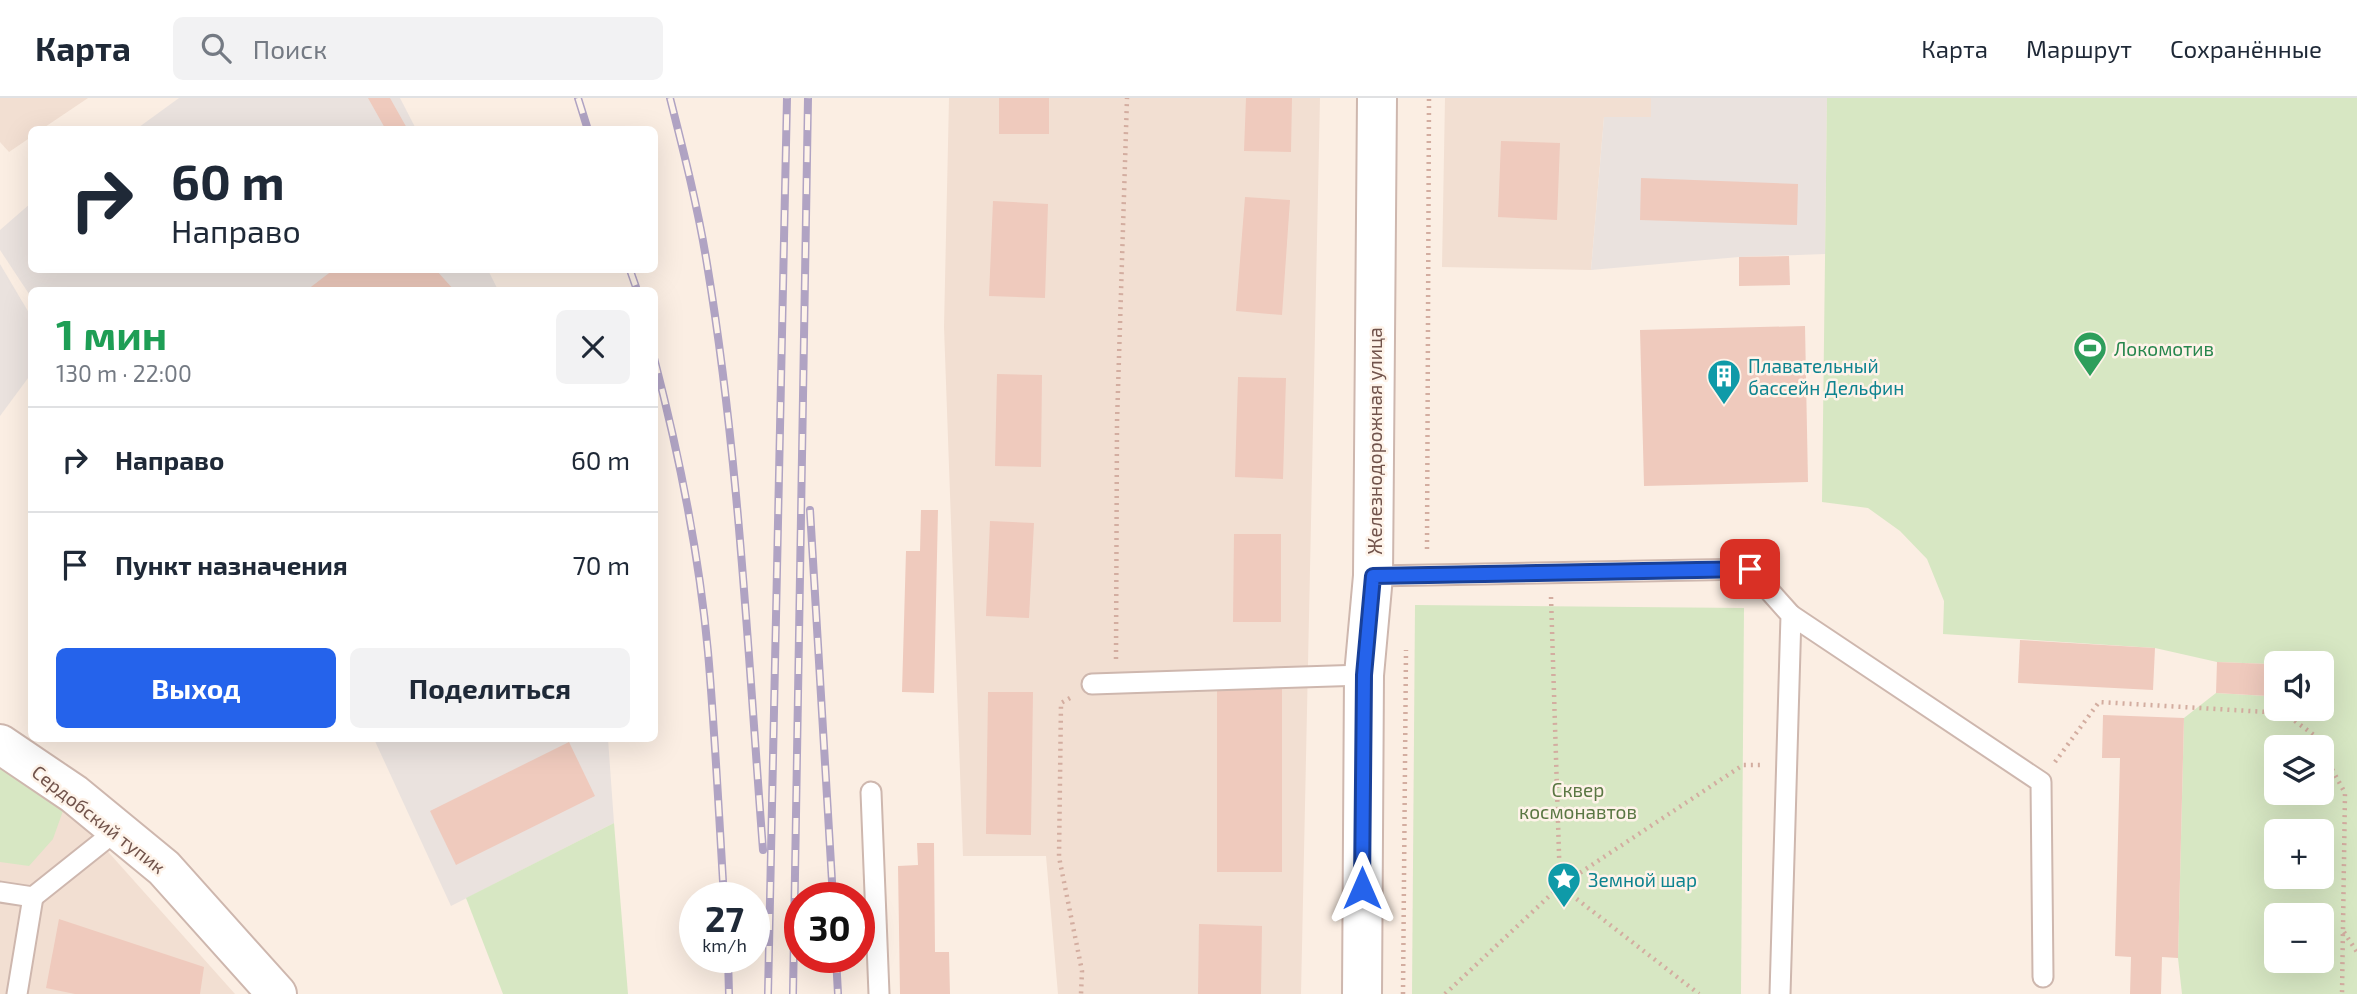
<!DOCTYPE html>
<html lang="ru">
<meta charset="utf-8">
<style>
body{margin:0;font-family:"Exo 2",sans-serif;background:#f2f2f3;color:#1f2937;height:100vh;display:flex;flex-direction:column;font-size:26px;white-space:nowrap}
*{box-sizing:border-box;margin:0}
p{font-size:23px;color:#747a83}
.icon{flex:none;width:38px;height:38px;fill:none;stroke:currentColor;stroke-width:2;stroke-linecap:round;stroke-linejoin:round}
.map{position:relative;flex:1;overflow:hidden}
.drawer{position:absolute;left:28px;top:189px;width:630px;height:455px;display:flex;flex-direction:column;background:#fff;border-radius:10px;box-shadow:0 7px 28px #0002}
.drawer>*{flex:none}
.hud{position:absolute;left:28px;top:28px;width:630px;height:147px;border-radius:10px;box-shadow:0 7px 28px #0002;background:#fff;color:#1f2937;overflow:hidden}
.controls{position:absolute;left:2264px;top:553px;display:grid;gap:14px}
.controls a{display:grid;place-items:center;width:70px;height:70px;border-radius:10px;background:#fff;box-shadow:0 7px 28px #0002;font-size:35px}
.speed{position:absolute;left:679px;top:784px;display:flex;gap:14px;font-size:35px;font-weight:700;text-align:center}
.speed>*{display:grid;place-content:center;width:91px;height:91px;border-radius:50%;background:#fff;box-shadow:0 7px 28px #0002;line-height:1}
.speed small{font-size:18px;font-weight:400}
.speed .limit{border:10px solid #d22;background:#fff;color:#111}
.pin{position:absolute;display:grid;place-items:center;width:60px;height:60px;color:#fff;margin:-30px;border-radius:14px;box-shadow:0 4px 10px #0006}
.me{position:absolute;width:77px;margin:-38px;rotate:0deg;stroke-linejoin:round;filter:drop-shadow(0 0 5px #0008)}
.turn{display:flex;align-items:center;gap:24px;height:147px;padding:0 28px;font-size:32px}
.turn .icon{width:91px;height:91px;stroke-width:2.5}
.turn b{display:block;font-size:49px;line-height:60px}
.round{display:grid;place-items:center;flex:none;width:74px;height:74px;border-radius:10px;background:#f2f2f3}
.overview{display:flex;align-items:center;justify-content:space-between;height:119px;padding:0 28px}
h1{font-size:42px;font-weight:700;line-height:52px;color:#1e9e55}
.primary-button{display:flex;gap:14px;margin-top:auto;padding:14px 28px}
.primary-button a{flex:1;height:80px;border-radius:10px;background:#2563eb;color:#fff;font-size:28px;font-weight:700;line-height:80px;text-align:center}
.primary-button a+a{background:#f2f2f3;color:#1f2937}
ul{padding:0;list-style:none}
li{display:flex;align-items:center;gap:21px;height:105px;padding:0 28px;border-top:2px solid #e0e1e3}
li div{flex:1}
li b{display:block;font-size:26px}
li em{font-style:normal}
header{display:flex;align-items:center;gap:42px;box-sizing:border-box;height:98px;padding:0 35px;background:#fff;border-bottom:2px solid #e0e1e3}
header strong{font-size:33px}
nav{display:flex;gap:38px;margin-inline-start:auto;font-size:24px}
.search{width:490px;height:63px;background:#f2f2f3;display:flex;align-items:center;gap:18px;box-sizing:border-box;padding:0 24px;border-radius:10px;color:#747a83;font-size:26px}
.map>svg:first-child{display:block}
</style>
<header>
<strong>Карта</strong>
<div class="search"><svg class="icon" aria-label="search" viewBox="0 0 24 24"><circle cx="10" cy="10" r="6"/><path d="M15 15l6 6"/></svg>Поиск</div>
<nav><a>Карта</a><a>Маршрут</a><a>Сохранённые</a></nav>
</header>
<div class="map">
<svg width="2357" height="896" viewBox="0 0 2357 896">
<rect width="100%" height="100%" fill="#fbeee3"/>
<!-- residential -->
<g fill="#f2dfd2">
<polygon points="0,0 88,0 42,31 32,32 31,39 9,54 0,44"/>
<polygon points="949,0 1320,0 1301,896 1058,896 1046,758 963,758 944,229"/>
<polygon points="1445,0 1651,0 1652,20 1604,19 1591,172 1442,169"/>
<polygon points="0,665 77,719 235,896 0,896"/>
</g>
<!-- industrial -->
<g fill="#eae2de">
<polygon points="179,0 400,0 416,31 135,32"/>
<polygon points="1651,0 1827,0 1825,156 1739,159 1591,172 1604,19 1651,19"/>
<polygon points="31,105 32,172 488,172 498,192 32,192 31,199 0,152 0,132"/>
<polygon points="0,166 32,220 31,276 0,318"/>
<polygon points="374,641 608,641 614,725 451,808"/>
</g>
<!-- green -->
<g fill="#d7e7c3" fill-rule="evenodd">
<path d="M1827,0H2357V896H2182L2178,860L2184,620L2216,595L2267,598L2269,566L2217,564L2155,550L1943,536L1944,503L1927,461L1900,433L1868,410L1822,404ZM2277,565H2322V611H2277ZM2277,649H2322V695H2277ZM2277,733H2322V779H2277ZM2277,817H2322V863H2277Z"/>
<polygon points="1415,507 1744,510 1741,896 1412,896"/>
<polygon points="0,665 64,710 53,741 29,768 0,764"/>
<polygon points="614,725 628,896 503,896 466,800"/>
</g>
<!-- building -->
<g fill="#efcabd">
<polygon points="368,0 390,0 408,32 386,32"/>
<rect x="999" y="0" width="50" height="36"/>
<polygon points="1246,0 1292,0 1291,54 1244,53"/>
<polygon points="1501,43 1560,45 1557,122 1498,119"/>
<polygon points="1641,80 1798,86 1797,127 1640,122"/>
<polygon points="1245,99 1290,102 1282,217 1236,213"/>
<polygon points="993,103 1048,106 1045,200 989,198"/>
<polygon points="1789,158 1790,187 1739,188 1739,159"/>
<polygon points="333,172 436,172 454,192 307,192"/>
<polygon points="1805,228 1808,384 1644,388 1640,232"/>
<polygon points="997,276 1042,277 1041,369 995,368"/>
<polygon points="1238,279 1286,280 1283,381 1235,379"/>
<polygon points="921,412 938,412 934,595 902,594 906,453 920,453"/>
<polygon points="990,423 1034,425 1029,520 986,518"/>
<polygon points="1234,436 1281,436 1281,524 1233,524"/>
<polygon points="2020,542 2155,550 2153,592 2018,585"/>
<polygon points="2217,564 2269,566 2268,598 2216,595"/>
<rect x="1217" y="591" width="65" height="183"/>
<polygon points="988,594 1033,594 1031,737 986,736"/>
<polygon points="2103,617 2184,620 2178,860 2162,859 2161,896 2130,896 2131,859 2115,858 2120,660 2102,660"/>
<polygon points="569,644 595,698 456,767 430,713"/>
<polygon points="917,745 934,745 935,854 949,854 950,896 900,896 898,768 918,767"/>
<polygon points="59,821 204,869 200,896 75,896 46,890"/>
<polygon points="1199,826 1262,828 1261,896 1198,896"/>
</g>
<g fill="none" stroke-linecap="round" stroke-linejoin="round">
<!-- service casing -->
<g stroke="#ceb7ae" stroke-width="23">
<g id="service">
<polyline points="1373,478 1750,471 1791,517 1780,896"/>
<polyline points="1791,517 2041,684 2043,879"/>
<polyline points="1092,586 1364,577"/>
<polyline points="871,694 879,896"/>
<polyline points="0,794 33,799 117,732"/>
<polyline points="17,896 33,799"/>
</g>
</g>
<!-- minor casing -->
<g stroke="#ceb7ae" stroke-width="42">
<polyline id="minor" points="1362,896 1364,577 1373,478 1377,0"/>
</g>
<!-- tertiary casing -->
<g stroke="#ceb7ae" stroke-width="42">
<polyline id="tertiary" points="0,646 74,696 164,770 277,896"/>
</g>
<!-- path -->
<g stroke="#d3ada0" stroke-width="4.5" stroke-dasharray="2 5" stroke-linecap="butt">
<polyline points="1427,451 1429,0"/>
<polyline points="1551,499 1560,788"/>
<polyline points="1116,561 1117,324 1127,0"/>
<polyline points="1070,600 1061,605 1059,759 1082,873 1081,896"/>
<polyline points="2322,653 2345,695 2342,896"/>
<polyline points="2055,664 2099,604 2284,615 2314,637 2320,649"/>
<polyline points="1560,788 1699,896"/>
<polyline points="2344,834 2357,854"/>
<polyline points="1403,896 1406,552"/>
<polyline points="1445,896 1560,788 1743,667 1760,667"/>
</g>
<!-- service -->
<use href="#service" stroke="#fff" stroke-width="19"/>
<!-- minor -->
<use href="#minor" stroke="#fff" stroke-width="38"/>
<!-- tertiary -->
<use href="#tertiary" stroke="#fff" stroke-width="38"/>
<!-- rail casing -->
<g stroke="#b0a3c3" stroke-width="8">
<g id="rail">
<polyline points="578,0 588,32"/>
<path d="M670,0C684,55 698,110 707,166C739,359 748,557 763,752"/>
<polyline points="630,172 637,192"/>
<path d="M654,260C679,356 699,455 708,554C715,636 719,718 724,800"/>
<polyline points="810,412 833,800"/>
<polyline points="728,859 729,896"/>
<polyline points="836,859 838,896"/>
<polyline points="768,896 787,0"/>
<polyline points="793,896 808,0"/>
</g>
</g>
<!-- rail -->
<use href="#rail" stroke="#fef3e9" stroke-width="5" stroke-dasharray="16" stroke-linecap="butt"/>
</g>
<g fill="none" stroke-linecap="round" stroke-linejoin="round">
<!-- route casing -->
<g stroke="#184099" stroke-width="18">
<polyline id="route" points="1362,790 1364,577 1373,478 1750,471"/>
</g>
<!-- route -->
<use href="#route" stroke="#2563eb" stroke-width="12"/>
</g>
<!-- icons -->
<defs>
<g id="stadium-pin" transform="scale(1.75)"><path d="M0 17L-7.5 6A9.5 9.5 0 1 1 7.5 6Z" fill="#2e9e5b" stroke="#fef3e9"/><path d="M0-5a6.5 5 0 1 0 0 10a6.5 5 0 1 0 0-10ZM-3.5-1.8h7v3.6h-7Z" fill="#fff"/></g>
<g id="building-pin" transform="scale(1.75)"><path d="M0 17L-7.5 6A9.5 9.5 0 1 1 7.5 6Z" fill="#0f9aa8" stroke="#fef3e9"/><path d="M-4-6H4V6H1V3H-1V6H-4ZM-2.5-4.3h1.7v1.8h-1.7ZM.8-4.3h1.7v1.8H.8ZM-2.5-1h1.7V.8h-1.7ZM.8-1h1.7V.8H.8Z" fill="#fff"/></g>
<g id="sight-pin" transform="scale(1.75)"><path d="M0 17L-7.5 6A9.5 9.5 0 1 1 7.5 6Z" fill="#0f9aa8" stroke="#fef3e9"/><path d="M0-6L1.8-2.2L6-1.7L2.9 1.2L3.7 5.4L0 3.3L-3.7 5.4L-2.9 1.2L-6-1.7L-1.8-2.2Z" fill="#fff"/></g>
</defs>
<g fill-rule="evenodd">
<use href="#stadium-pin" x="2090" y="250"/>
<use href="#building-pin" x="1724" y="278"/>
<use href="#sight-pin" x="1564" y="781"/>
</g>
<g text-anchor="middle" dominant-baseline="central" stroke-width="5" stroke-linejoin="round" paint-order="stroke">
<!-- leisure labels -->
<g font-size="19" fill="#27864d" stroke="#fef3e9" text-anchor="start">
<text x="2114" y="250">Локомотив</text>
</g>
<!-- culture labels -->
<g font-size="19" fill="#0d838f" stroke="#fef3e9" text-anchor="start">
<text x="1748" y="267">Плавательный<tspan x="1748" dy="22">бассейн Дельфин</tspan></text>
<text x="1588" y="781">Земной шар</text>
</g>
<!-- street labels -->
<g font-size="19" fill="#71534b" stroke="#fef3e9">
<text transform="translate(1374 343) rotate(-90)">Железнодорожная улица</text>
<text transform="translate(99 721) rotate(38)">Сердобский тупик</text>
</g>
<!-- park labels -->
<g font-size="19" fill="#5a7743" stroke="#fef3e9">
<text x="1578" y="691">Сквер<tspan x="1578" dy="22">космонавтов</tspan></text>
</g>
</g>
</svg>
<div class="controls">
<a><svg class="icon" aria-label="sound" viewBox="0 0 24 24"><path d="M4 9h4l5-4v14l-5-4H4zM17 9q2 3 0 6"/></svg></a>
<a><svg class="icon" aria-label="layers" viewBox="0 0 24 24"><path d="M12 4l9 5-9 5-9-5zM3 14l9 5 9-5"/></svg></a>
<a>+</a>
<a>−</a>
</div>
<div class="speed"><div>27<small>km/h</small></div><div class="limit">30</div></div>
<div class="pin" style="left:1750px;top:471px;background:#d93025"><svg class="icon" aria-label="arrive" viewBox="0 0 24 24"><path d="M6 21V4h12l-3 4 3 4H6"/></svg></div>
<svg class="me" style="left:1362px;top:790px" viewBox="-20 -20 40 40"><path d="M0-17L14 15 0 8-14 15z" fill="#2563eb" stroke="#fff" stroke-width="4"/></svg>
<div class="hud">
<div class="turn"><svg class="icon" aria-label="right" viewBox="0 0 24 24"><path d="M7 20v-9h11M14 6l5 5-5 5"/></svg><div><b>60 m</b>Направо</div></div>
</div>
<section class="drawer">
<div class="overview"><div><h1>1 мин</h1><p>130 m · 22:00</p></div><a class="round"><svg class="icon" aria-label="close" viewBox="0 0 24 24"><path d="M6 6l12 12M18 6L6 18"/></svg></a></div>
<ul>
<li><svg class="icon" aria-label="right" viewBox="0 0 24 24"><path d="M7 20v-9h11M14 6l5 5-5 5"/></svg><div><b>Направо</b></div><em>60 m</em></li>
<li><svg class="icon" aria-label="arrive" viewBox="0 0 24 24"><path d="M6 21V4h12l-3 4 3 4H6"/></svg><div><b>Пункт назначения</b></div><em>70 m</em></li>
</ul>
<div class="primary-button"><a>Выход</a><a>Поделиться</a></div>
</section>
</div>
